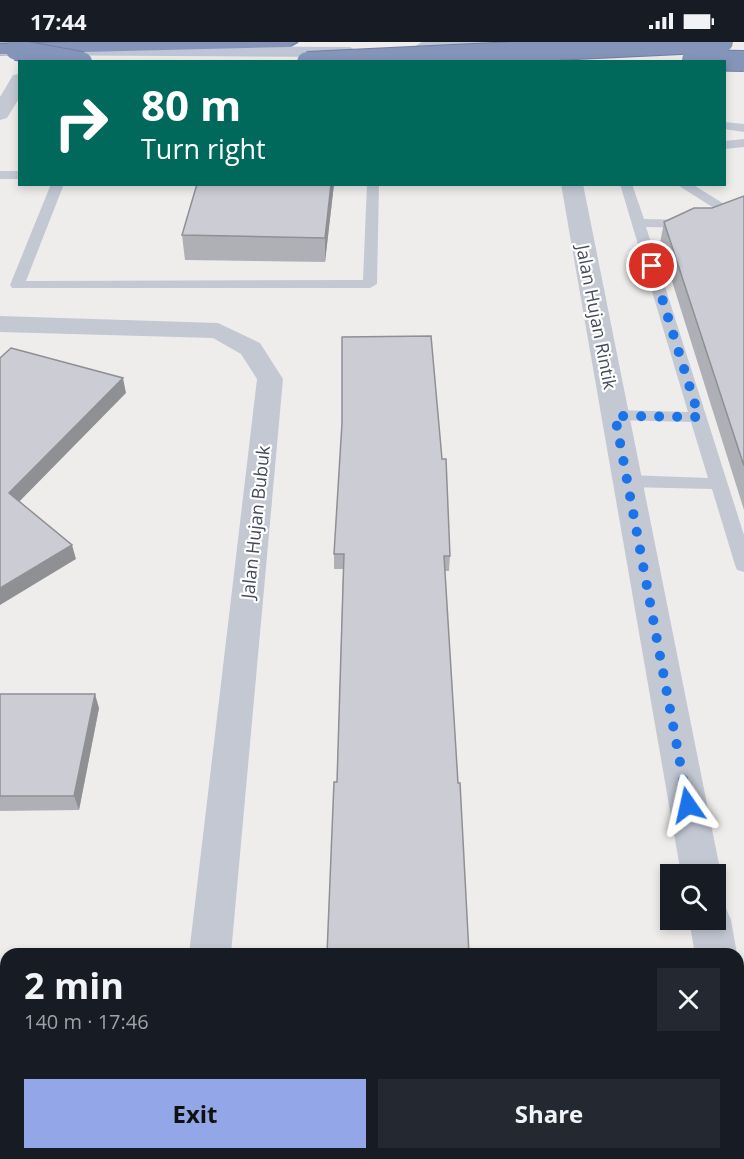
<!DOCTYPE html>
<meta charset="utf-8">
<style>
body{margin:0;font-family:"Open Sans",sans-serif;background:#242831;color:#f1f3f6;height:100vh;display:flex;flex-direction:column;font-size:22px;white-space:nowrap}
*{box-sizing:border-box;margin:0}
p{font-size:20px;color:#9ea1a6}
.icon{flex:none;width:33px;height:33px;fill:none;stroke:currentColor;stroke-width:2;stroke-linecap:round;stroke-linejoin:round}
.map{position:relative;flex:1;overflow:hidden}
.details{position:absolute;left:0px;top:906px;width:744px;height:212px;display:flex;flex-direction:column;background:#171b24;border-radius:18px 18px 0 0;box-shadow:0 3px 9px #0003}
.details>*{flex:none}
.top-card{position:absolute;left:18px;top:18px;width:708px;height:126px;border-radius:0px;box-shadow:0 3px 9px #0003;background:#00695c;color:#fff;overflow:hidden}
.fabs{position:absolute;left:660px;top:822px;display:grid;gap:12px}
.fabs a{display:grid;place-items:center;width:66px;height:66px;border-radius:0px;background:#171b24;box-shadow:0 3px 9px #0003;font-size:30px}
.pin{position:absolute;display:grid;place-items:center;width:51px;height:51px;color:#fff;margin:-26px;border:3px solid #fff;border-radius:50%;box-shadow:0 2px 6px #0007}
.me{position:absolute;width:66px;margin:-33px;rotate:349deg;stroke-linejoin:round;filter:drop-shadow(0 0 4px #0008)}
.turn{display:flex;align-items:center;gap:21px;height:126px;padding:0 24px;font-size:27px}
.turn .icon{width:78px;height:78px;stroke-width:2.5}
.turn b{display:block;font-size:42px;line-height:51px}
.round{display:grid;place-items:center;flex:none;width:63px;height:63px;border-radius:0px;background:#242831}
.headline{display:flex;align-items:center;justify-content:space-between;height:102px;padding:0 24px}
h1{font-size:36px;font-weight:700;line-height:45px}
.action{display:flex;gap:12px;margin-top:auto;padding:12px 24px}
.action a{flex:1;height:69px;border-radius:0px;background:#93a6e7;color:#111;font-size:24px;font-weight:700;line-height:69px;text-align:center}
.action a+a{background:#242831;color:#f1f3f6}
.status{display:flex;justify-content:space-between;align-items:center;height:42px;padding:0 30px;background:#171b24;direction:ltr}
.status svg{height:16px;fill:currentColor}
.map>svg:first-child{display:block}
</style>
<div class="status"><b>17:44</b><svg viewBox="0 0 49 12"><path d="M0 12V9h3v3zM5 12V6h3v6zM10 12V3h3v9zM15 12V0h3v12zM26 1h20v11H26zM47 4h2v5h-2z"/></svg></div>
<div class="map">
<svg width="744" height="1117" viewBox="0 0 744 1117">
<rect width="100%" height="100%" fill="#efedec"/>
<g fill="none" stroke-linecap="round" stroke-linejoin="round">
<!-- motorway casing -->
<g stroke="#717fa5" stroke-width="3">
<polygon id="motorway" points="70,0 297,0 288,5 0,12 0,2"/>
</g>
<!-- service -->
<g fill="#c3c8d3" fill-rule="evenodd">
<polygon points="724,80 744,82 744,90 724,87"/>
<polygon points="744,97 744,105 724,107 724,99"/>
<rect x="0" y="129" width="20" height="8"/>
<polygon points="51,142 64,142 26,239 363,238 367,142 379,142 377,242 370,246 12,246 10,243"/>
<polygon points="620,142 632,142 644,177 690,178 697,182 690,186 646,185 744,493 744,530 737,528 735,523 712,447 628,445 619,439 628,433 708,436 691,380 615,378 607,373 615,368 688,370"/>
<polygon points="676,142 692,142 740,172 733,176 728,175"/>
</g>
<!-- minor -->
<g fill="#c3c8d3" fill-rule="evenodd">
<polygon points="561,142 583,142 721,832 716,844 716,832 681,832"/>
<polygon points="716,861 725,864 731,878 737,912 695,912 689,878 716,878"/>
<rect x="0" y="922" width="6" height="42"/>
<polygon points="738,1006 744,1008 744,1085 738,1083"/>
</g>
<!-- tertiary -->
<g fill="#c3c8d3" fill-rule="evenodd">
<polygon points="20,32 20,55 7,76 0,78 0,55 13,33"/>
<polygon points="0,274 218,281 260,301 283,337 231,912 189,912 257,337 241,312 213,296 0,290"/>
<rect x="155" y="1112" width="48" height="5"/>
</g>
<!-- secondary -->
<g fill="#bfc5d5" fill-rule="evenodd">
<polygon points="422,0 508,0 499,5 423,10 414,5"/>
<polygon points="0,3 350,5 359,10 350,15 0,13"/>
</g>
<!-- motorway -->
<use href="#motorway" fill="#8594b9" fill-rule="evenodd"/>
<!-- motorway-bridge casing -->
<g stroke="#717fa5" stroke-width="22" stroke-linecap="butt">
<g id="motorway-bridge">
<polyline points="16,8 82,20"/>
<polyline points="692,18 744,19"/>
<polyline points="307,20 723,0"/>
</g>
</g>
<!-- motorway-bridge -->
<use href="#motorway-bridge" stroke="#8594b9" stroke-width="20"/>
</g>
<!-- wall -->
<g fill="#afb0b6">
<polygon points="334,142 325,220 185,218 182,193"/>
<polygon points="744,154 744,468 660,201 664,180 712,166"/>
<polygon points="334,512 450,514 449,529 445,529 458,741 337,740 343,527 334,527"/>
<polygon points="0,652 99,666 79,768 0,769"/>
</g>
<!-- shaded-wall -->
<g fill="#8f9094">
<polygon points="331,142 334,142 325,220 325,196"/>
<polygon points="123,336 126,351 13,466 9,451"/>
<polygon points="72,503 76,517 0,563 0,546"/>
<polygon points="95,652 99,666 79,768 74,754"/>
</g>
<!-- building -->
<g fill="#cccdd4" stroke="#8f9094" stroke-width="1.5">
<polygon points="197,142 331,142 325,196 182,193"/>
<polygon points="744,154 744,424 664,180 694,166 712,166"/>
<polygon points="431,294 442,417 446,417 450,514 444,514 458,741 460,741 469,912 327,912 334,740 337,740 344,512 334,512 342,381 342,295"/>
<polygon points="11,306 123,336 9,451 72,503 0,546 0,316"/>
<polygon points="0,652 95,652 74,754 0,754"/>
<rect x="313" y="1112" width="162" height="5"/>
</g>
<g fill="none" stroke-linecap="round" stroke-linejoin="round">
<!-- route -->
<polyline stroke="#1a73e8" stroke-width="10" stroke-dasharray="0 18" points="652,224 699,375 615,374 688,763"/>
</g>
<g text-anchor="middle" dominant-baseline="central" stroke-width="4.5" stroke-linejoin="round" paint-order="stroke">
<!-- street labels -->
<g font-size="18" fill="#454b58" stroke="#fff">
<text transform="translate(597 275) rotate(79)">Jalan Hujan Rintik</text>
<text transform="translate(255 480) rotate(-84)">Jalan Hujan Bubuk</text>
</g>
</g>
</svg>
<div class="fabs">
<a><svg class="icon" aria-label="search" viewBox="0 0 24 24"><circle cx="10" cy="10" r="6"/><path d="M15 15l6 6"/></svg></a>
</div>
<div class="pin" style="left:652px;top:224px;background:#d93025"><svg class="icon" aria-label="arrive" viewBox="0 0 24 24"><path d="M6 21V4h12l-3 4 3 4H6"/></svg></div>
<svg class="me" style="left:688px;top:763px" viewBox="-20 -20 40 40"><path d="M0-17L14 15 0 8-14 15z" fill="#1a73e8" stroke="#fff" stroke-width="4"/></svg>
<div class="top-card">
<div class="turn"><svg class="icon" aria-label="right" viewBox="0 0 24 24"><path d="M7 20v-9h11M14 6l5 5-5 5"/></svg><div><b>80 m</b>Turn right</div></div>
</div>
<section class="details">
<div class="headline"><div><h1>2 min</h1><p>140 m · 17:46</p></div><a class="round"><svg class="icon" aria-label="close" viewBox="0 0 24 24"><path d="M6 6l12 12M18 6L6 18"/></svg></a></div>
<div class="action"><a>Exit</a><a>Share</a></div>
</section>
</div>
